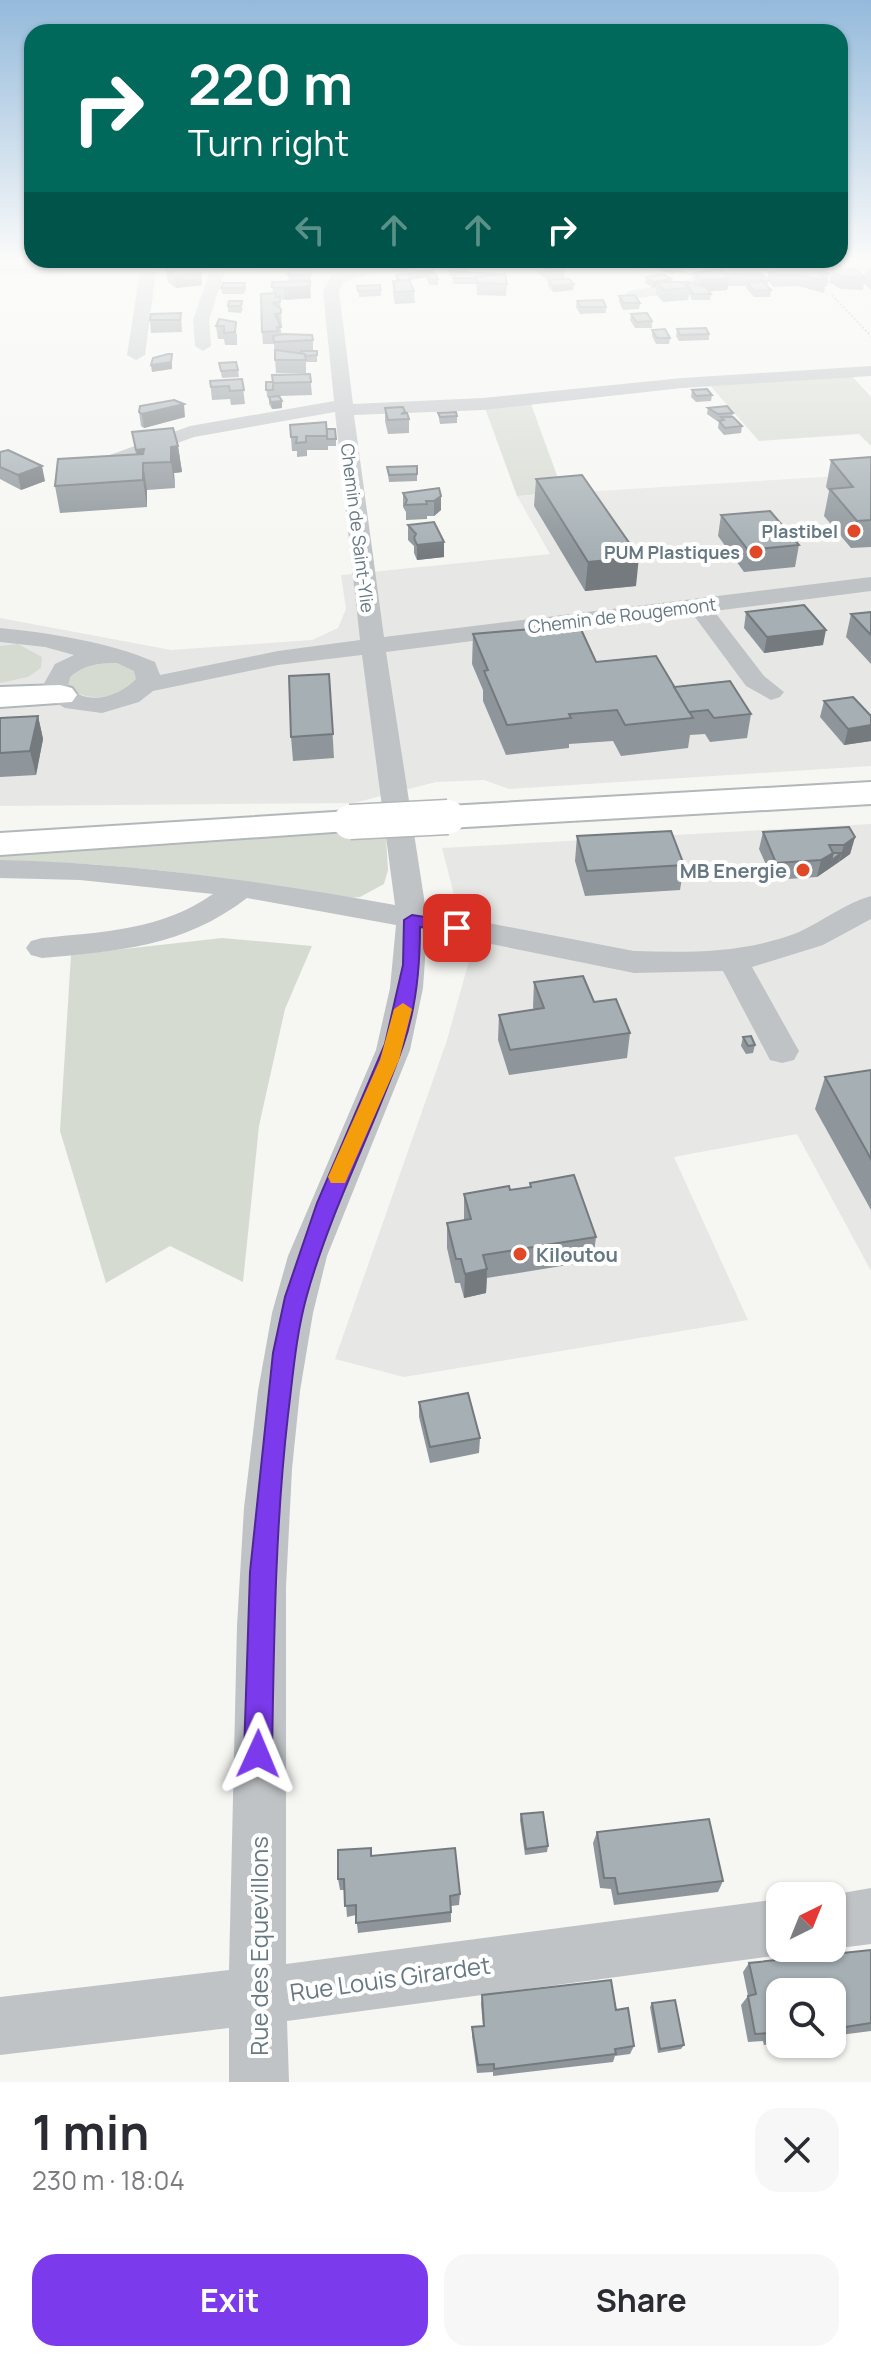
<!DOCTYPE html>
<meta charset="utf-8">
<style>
body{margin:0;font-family:Manrope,sans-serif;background:#f7f7f7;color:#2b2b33;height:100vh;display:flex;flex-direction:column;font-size:30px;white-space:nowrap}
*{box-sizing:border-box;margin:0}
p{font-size:26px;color:#7c7c81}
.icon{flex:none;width:44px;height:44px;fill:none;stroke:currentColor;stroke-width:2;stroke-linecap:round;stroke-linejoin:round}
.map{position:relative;height:2082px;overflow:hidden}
.details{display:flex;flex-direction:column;background:#fff;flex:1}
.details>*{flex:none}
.hud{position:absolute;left:24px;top:24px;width:824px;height:244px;border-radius:24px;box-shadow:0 2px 6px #0004;background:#00695c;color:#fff;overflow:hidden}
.needle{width:52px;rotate:43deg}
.fabs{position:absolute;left:766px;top:1882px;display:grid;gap:16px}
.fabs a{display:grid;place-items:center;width:80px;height:80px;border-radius:16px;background:#fff;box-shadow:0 2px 6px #0004;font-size:40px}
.pin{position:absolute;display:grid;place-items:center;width:68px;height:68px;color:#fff;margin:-34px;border-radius:16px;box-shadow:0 4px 12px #0006}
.me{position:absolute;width:88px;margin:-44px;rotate:1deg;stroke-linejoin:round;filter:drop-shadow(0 0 6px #0008)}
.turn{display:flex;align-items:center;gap:28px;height:168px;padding:0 32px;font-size:36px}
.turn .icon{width:104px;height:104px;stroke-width:2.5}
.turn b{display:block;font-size:56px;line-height:68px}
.lanes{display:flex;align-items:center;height:76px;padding:0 32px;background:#0003;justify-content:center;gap:40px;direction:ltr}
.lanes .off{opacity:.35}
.round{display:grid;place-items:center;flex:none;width:84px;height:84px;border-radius:24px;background:#f7f7f7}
.overview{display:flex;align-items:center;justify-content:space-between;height:136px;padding:0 32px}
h1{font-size:48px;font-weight:700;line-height:60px}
.button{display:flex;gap:16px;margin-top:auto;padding:16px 32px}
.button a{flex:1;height:92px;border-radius:24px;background:#7c3aed;color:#fff;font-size:32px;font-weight:700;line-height:92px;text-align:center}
.button a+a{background:#f7f7f7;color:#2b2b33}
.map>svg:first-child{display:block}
</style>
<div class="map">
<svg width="871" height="2082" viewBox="0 0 871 2082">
<rect width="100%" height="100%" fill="#f6f6f3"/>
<!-- built -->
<g fill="#e7e7e6">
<polygon points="871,474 871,766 509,789 484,780 436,782 354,803 0,806 0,618 171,650 312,640 338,628 346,609 341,575 550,554 517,496"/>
<polygon points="871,824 871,1271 797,1134 674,1157 748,1320 404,1377 335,1359 447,1040 470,957 442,848"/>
</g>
<!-- green -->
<g fill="#d6dbd2">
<polygon points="851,375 871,397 871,446 859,434 759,441 707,382"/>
<polygon points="531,404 563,492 517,496 485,408"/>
<polygon points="18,644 42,657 41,668 28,677 0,683 0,646"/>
<path d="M111,661L133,668L138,678C121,700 91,702 68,689L67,678L83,665Z"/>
<path d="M359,832L364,838L386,837L388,870L384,884L360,897L348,898C229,877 121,862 0,861V853Z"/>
<polygon points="222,938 312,946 285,1009 259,1126 243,1282 170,1246 106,1283 60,1131 71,955"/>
</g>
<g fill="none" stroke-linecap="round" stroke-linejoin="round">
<!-- major casing -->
<g stroke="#b2b7ba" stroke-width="4">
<g id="major">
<polygon points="665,264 871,270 871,282 724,280 667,268"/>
<polygon points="60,685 72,688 77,695 72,702 0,707 0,687"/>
<polygon points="871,782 871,804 448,828 435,825 430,817 435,809 448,806"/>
<polygon points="350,811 363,814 369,822 363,830 0,855 0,833"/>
</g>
</g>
<!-- path -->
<polyline stroke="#b9bcbe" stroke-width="2" stroke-dasharray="2 2" stroke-linecap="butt" points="832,295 871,336"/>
<!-- minor -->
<g fill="#bfc3c6" fill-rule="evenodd">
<path d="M0,264H332L353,267L368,264H485L478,268L373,273L343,282L339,291L353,404L483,398L682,378L871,366V376L682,388L483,410L354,415L384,637L871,577V591L714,611L764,676L784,692L780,697L771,700L746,686L692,613L386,652L426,911L634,951C690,953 746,953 799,932C823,921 846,903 871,896V919L823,945L752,967L799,1051L794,1060L782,1063L770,1060L723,971L634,973L427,931L423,988L410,1050L327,1256L313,1313L300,1391L292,1469L286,1587V1964L780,1899V1948H797L780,1955L287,2021L289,2082H229V2028L0,2055V1997L229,1970L237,1626L244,1508L258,1391L272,1313L288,1256L376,1050L390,988L396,925L247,898C183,947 119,951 42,958L31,955L26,948L31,941L42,938C102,932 162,930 213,894L80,880L0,878V860C134,863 263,881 395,905L362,655L278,665L153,691L139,702L102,713L65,708L54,702L42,687L55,664L74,655L45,647L0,642V628C50,633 109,642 155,662L160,675L278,651L360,640L335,412L194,437L114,466L104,460L107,456L190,426L334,401L323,291L331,276L335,274L225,271L209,320L211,346L203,351L195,346L193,320L210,271H156L145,355L136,360L127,355L140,272L0,274ZM117,663L134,671L136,679C119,697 86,707 68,686L70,677C85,664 99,663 117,663Z"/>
<polygon points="698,275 706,280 688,290 634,299 626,294 628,291 679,283"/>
<polygon points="871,1888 871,1944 832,1949 830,1948 832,1896 825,1896"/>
</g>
<!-- major -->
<use href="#major" fill="#fff" fill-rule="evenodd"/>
<!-- major-bridge casing -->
<g stroke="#b2b7ba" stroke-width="37" stroke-linecap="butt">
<polyline id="major-bridge" points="350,822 448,817"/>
</g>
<!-- major-bridge -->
<use href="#major-bridge" stroke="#fff" stroke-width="34"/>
</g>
<!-- wall -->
<g fill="#8e969b" fill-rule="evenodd">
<polygon points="311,264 311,281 289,281 288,275"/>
<polygon points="449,264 466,264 467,272 507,284 506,296 477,295 476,284 453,284 453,278 455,275 449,276"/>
<polygon points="532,264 561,264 565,269 564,279 573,290 553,292 548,286 548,280 539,274"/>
<polygon points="624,264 684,264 683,272 671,274 647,266 636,269"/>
<path d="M730,264H793L792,267H799L796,264H820L829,274L827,286H825L824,293L798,286L773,287L768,281L767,286L771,290L770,297H754L746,288V286H728L727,290L709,291L711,294L710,300H692L689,294L688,300L663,302L656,294V287L653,288L645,283L646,277L671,282L685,284L686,282L693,284L694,273L720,270V267L732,266ZM769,270L767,280L758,271Z"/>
<polygon points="827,264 841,264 843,267 842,270 864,277 866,270 871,269 871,290 864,283 863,290 841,289 829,282 832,270"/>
<polygon points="399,265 433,273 438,279 438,285 429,285 426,277 410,280 414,291 415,303 395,304 393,293 393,281 396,281 396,275 400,274"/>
<polygon points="166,269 202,285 176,288 167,281"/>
<polygon points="272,282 311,298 280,300 282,326 280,326 282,335 313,340 313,351 317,351 317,362 306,362 306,373 276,373 274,344 263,344 262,332 273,294"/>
<polygon points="245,283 246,289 244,294 222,294 221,288"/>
<polygon points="357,286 381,290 381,296 359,297"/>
<polygon points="619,296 640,303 639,309 623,310 619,302"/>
<polygon points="229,301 243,308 241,313 228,312 228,306"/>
<polygon points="577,301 606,307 606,313 580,314 576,307"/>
<polygon points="181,313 182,332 151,333 150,320"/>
<polygon points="631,314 652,321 652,328 635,328 630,320"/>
<polygon points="219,319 237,334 237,345 225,345 224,339 218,339 216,326"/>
<polygon points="677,329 709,334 709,340 679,341 676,336"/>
<polygon points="652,330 670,338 669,344 656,344 652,336"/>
<polygon points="219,363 238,370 239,377 222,378"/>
<polygon points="310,374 312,395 279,396 282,401 282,408 272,409 269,404 269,397 274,396 267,397 266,382"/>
<polygon points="242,379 245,404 231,405 230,399 212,400 210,381"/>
<polygon points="692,390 712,395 711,401 696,402 691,397"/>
<polygon points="385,408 405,414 409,419 409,433 388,434 385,421"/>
<polygon points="708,408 733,413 732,417 742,426 741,433 724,435 718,428 719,421 717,421 707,414"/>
<polygon points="139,412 185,417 144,428 141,426"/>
<polygon points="438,413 457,416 457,423 440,424"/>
<polygon points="290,425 327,429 336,439 336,446 328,446 328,450 307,450 307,456 297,457 297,451 292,451"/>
<polygon points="132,432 178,446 182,472 174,473 175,488 147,490 147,507 60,513 55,486 136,455"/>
<polygon points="0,452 45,481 21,490 0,479"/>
<polygon points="871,457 871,547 851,548 824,516 829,491 826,487 831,460"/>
<polygon points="417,466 417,481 389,482 387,467"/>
<polygon points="536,479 636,586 585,591 534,506"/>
<polygon points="439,488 441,510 434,516 427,516 427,519 406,520 406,512 403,507 403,493"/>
<polygon points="721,515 799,545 795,567 744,572 718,536"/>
<polygon points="408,525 444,542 444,557 417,560 414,553 414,546 408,540"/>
<polygon points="746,612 823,645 764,653 744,628"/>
<polygon points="871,612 871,664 846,637 851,614"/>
<polygon points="473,634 596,662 674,687 751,714 747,738 710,742 705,734 690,735 688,748 621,756 613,741 569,744 569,748 506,755 483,701 483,690 472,664"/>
<polygon points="329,674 334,758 293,761 291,737"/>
<polygon points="824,701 871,716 871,741 844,745 820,717"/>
<polygon points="38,716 43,739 36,775 0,777 0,718"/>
<polygon points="763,832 855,837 850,854 817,877 773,880 759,849"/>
<polygon points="577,836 684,865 680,890 585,896 575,861"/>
<polygon points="534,982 630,1033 627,1058 509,1075 498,1040 499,1015 534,1010 533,1007"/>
<polygon points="743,1037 755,1045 753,1053 746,1054 741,1046"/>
<polygon points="871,1070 871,1210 815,1109 825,1077"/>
<polygon points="530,1183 596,1237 593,1261 487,1278 486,1293 464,1298 460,1283 455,1283 447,1248 447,1223 464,1221 464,1194 510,1190 530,1187"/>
<polygon points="419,1402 480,1438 479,1453 430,1463 419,1417"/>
<polygon points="521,1814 548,1846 547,1852 525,1855 520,1820"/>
<polygon points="597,1832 723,1881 718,1892 614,1905 611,1889 600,1888 593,1843"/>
<polygon points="372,1856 460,1894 459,1905 451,1906 451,1922 358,1933 356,1915 347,1917 345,1890 340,1890 338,1879"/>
<polygon points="871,1950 871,2031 832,2036 832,1992 780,1992 780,2043 764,2045 763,2041 748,2042 741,2005 748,1996 743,1972 749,1963"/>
<polygon points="482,1995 616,2010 634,2046 630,2054 615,2056 613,2062 493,2076 493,2072 477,2073 472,2036 472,2027 483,2026 481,2004"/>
<polygon points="652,2003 684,2045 681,2049 658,2053 650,2007"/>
</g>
<!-- shaded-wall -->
<g fill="#747a7e">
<polygon points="636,264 647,264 647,266 636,269"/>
<polygon points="672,264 684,264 683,272 671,274"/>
<polygon points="433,270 433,276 426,274 426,277 409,280 409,274"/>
<polygon points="201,273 202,285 176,288 175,276"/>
<polygon points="729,278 727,290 699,292 701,280"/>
<polygon points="671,279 671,286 657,282 656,287 653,288 653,282"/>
<polygon points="574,284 573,290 553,292 553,286"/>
<polygon points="310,286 311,298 285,300 284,288"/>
<polygon points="172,354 172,369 152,372 151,365"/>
<polygon points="282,401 282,408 272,409 271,402"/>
<polygon points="184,404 185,417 144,428 142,414"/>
<polygon points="178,446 182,472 174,473 175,488 171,462 171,447"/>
<polygon points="144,449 143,463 147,490 147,507 143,480 140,476 136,450"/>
<polygon points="42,466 45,481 21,490 18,475"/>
<polygon points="441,496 441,510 434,516 434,501"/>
<polygon points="444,542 444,557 417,560 417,545"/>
<polygon points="639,557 636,586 585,591 588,562"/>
<polygon points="826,630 823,645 764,653 767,637"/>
<polygon points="38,716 43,739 36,775 30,751"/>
<polygon points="871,725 871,741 844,745 848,729"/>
<polygon points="855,837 850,854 839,862 844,845"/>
<polygon points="833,853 831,861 841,853 839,862 817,877 821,860"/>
<polygon points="487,1269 486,1293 464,1298 465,1274"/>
</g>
<!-- building -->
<g fill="#a5afb4" stroke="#747a7e" stroke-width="2">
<polygon points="291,264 311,264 311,275 288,275"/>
<polygon points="407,264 431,264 433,270 409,274 406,269 400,269 399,265"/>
<polygon points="449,264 466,264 467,269 449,270"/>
<polygon points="543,264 561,264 565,269 551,270"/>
<polygon points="804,264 820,264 822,266 806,267"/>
<polygon points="194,266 201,273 175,276 166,269"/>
<polygon points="754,266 762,275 726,274 720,267"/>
<polygon points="823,267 829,274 820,274 826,281 800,275 775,275 769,268"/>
<polygon points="719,269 729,278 701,280 694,273"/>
<polygon points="831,270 857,270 865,278 843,277"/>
<polygon points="458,272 502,274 476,278 453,278"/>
<polygon points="435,273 438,279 429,279 426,274"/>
<polygon points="408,274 410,280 398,280 396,275"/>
<polygon points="505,274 507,284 477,283 476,277"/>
<polygon points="663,274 671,279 653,282 646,277"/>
<polygon points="761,274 762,274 768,280 761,281 762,275"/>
<polygon points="569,279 574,284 553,286 548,280"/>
<polygon points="409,280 414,291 395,292 393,281"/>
<polygon points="310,281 310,286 284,288 272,287 272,282"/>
<polygon points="763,281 771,290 755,291 747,282"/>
<polygon points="657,282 683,282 689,288 664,290"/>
<polygon points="686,282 706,287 711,294 693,294"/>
<polygon points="223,283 245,283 244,288 221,288"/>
<polygon points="380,285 381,290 358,291 357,286"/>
<polygon points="276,293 276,297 280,297 280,302 273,303 281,309 281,313 275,314 281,327 277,327 278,331 262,332 261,294"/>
<polygon points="635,295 640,303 624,303 619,296"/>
<polygon points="603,300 606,307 580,307 577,301"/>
<polygon points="229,301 242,301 241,306 228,306"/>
<polygon points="181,313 180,320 150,320 151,314"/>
<polygon points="647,313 652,321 636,322 631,314"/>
<polygon points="219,319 236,322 235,332 224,333 224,326 216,326"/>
<polygon points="706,328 709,334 680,335 677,329"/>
<polygon points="665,329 670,338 657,338 652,330"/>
<polygon points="284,334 312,335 313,340 274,342 273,336"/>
<polygon points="275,350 305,354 306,360 275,360"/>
<polygon points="301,351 317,351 317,355 305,356 305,354 301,353"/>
<polygon points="168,354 172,354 171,362 151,365 153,358"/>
<polygon points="236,362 238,370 221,371 219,363"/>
<polygon points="310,374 311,382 273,383 272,375"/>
<polygon points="242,379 244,390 230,391 229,386 211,387 210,381"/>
<rect x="266" y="382" width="7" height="8"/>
<polygon points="707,389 712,395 696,396 692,390"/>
<polygon points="279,396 282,401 271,402 269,397"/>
<polygon points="174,400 184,404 142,414 139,412 140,406"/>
<polygon points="727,406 733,413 718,414 708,408"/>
<polygon points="403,407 405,412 401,414 407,413 409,419 388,420 385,408"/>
<polygon points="456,412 457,416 440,417 438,413"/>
<polygon points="721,417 733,417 742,426 725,428 719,421 724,420"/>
<polygon points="326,422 327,436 306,436 306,442 296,443 297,437 291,437 290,425"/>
<polygon points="173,428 178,446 171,447 171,462 143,463 143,480 55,486 58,459 143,454 144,449 136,450 132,432"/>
<polygon points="327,429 335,429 336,439 327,439"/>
<polygon points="8,450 42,466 18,475 0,467 0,452"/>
<polygon points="871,457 871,520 857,521 830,489 853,487 831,460"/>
<polygon points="417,466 417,474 389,475 387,467"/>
<polygon points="582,475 639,557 588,562 536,479"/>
<polygon points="439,488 441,496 434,501 426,501 427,504 405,505 407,500 403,493"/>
<polygon points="770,511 799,545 748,550 721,515"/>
<polygon points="434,522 444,542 417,545 414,538 416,534 408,525"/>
<polygon points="804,605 826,630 767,637 746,612"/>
<polygon points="871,612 871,635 851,614"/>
<polygon points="579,625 596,662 656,656 693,718 625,725 617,710 569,714 571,718 507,725 484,671 488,670 473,634"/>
<polygon points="329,674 333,734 291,737 289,676"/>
<polygon points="730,681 751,714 714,718 708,710 689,712 674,687"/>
<polygon points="853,697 871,716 871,725 848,729 824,701"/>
<polygon points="38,716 30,751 0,753 0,718"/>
<polygon points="849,827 855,837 844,845 829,845 833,853 821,860 776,863 763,832"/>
<polygon points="671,831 684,865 587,871 577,836"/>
<polygon points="833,853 841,853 831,861"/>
<polygon points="583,976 594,1002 616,999 630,1033 510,1050 499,1015 544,1008 534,982"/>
<polygon points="751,1036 755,1045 748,1046 743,1037"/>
<polygon points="871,1070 871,1159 825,1077"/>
<polygon points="574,1175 596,1237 483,1255 487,1269 465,1274 461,1259 456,1259 447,1223 471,1219 464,1194 509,1186 510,1190 531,1187 530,1183"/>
<polygon points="468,1393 480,1438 430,1447 419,1402"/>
<polygon points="543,1812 548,1846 526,1849 521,1814"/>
<polygon points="709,1819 723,1881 618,1894 615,1878 604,1878 597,1832"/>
<polygon points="371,1848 371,1856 455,1848 460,1894 450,1896 451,1912 356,1923 356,1905 345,1906 344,1879 338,1879 338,1850"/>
<polygon points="871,1950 871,2023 832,2029 832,1992 780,1992 780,2036 771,2037 770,2033 755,2034 748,1996 756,1994 749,1963"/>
<polygon points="611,1980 616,2010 628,2008 634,2046 615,2049 616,2054 494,2069 494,2064 478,2065 472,2027 484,2026 482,1995"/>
<polygon points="675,2000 684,2045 660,2049 652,2003"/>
</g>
<!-- sky -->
<linearGradient id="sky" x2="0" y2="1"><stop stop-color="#94badb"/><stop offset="0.47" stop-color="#fbfbfa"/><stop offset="1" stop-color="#fbfbfa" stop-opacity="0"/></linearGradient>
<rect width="871" height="556" fill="url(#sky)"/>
<!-- route -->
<path fill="#7c3aed" stroke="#51269a" stroke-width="2" d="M412,915L457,922L465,928L457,933L420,927C420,966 416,1009 403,1046C373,1131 331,1209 307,1295C296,1334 293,1375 288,1415C275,1528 274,1641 272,1754L268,1764L258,1768L248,1764L244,1754L250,1572L273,1353L285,1297L317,1203L385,1044L403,965L404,920Z"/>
<!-- slow -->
<polygon fill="#f59e0b" points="403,1003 412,1009 399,1060 345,1183 331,1183 328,1177 380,1060 394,1009"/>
<!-- markers -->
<g fill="#e04828" stroke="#fff" stroke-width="3">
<circle cx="854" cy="531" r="8"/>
<circle cx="756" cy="552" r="8"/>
<circle cx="803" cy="870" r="8"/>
<circle cx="520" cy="1254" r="8"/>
</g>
<g text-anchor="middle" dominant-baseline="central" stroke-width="8" stroke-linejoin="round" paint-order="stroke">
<!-- far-street labels -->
<g font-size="18" fill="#657883" stroke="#fff">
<text transform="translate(358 528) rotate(83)">Chemin de Saint-Ylie</text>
<text transform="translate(622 615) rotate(-7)">Chemin de Rougemont</text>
</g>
<!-- far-poi labels -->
<g font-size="18" font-weight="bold" fill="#657883" stroke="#fff" text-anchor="end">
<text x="838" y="531">Plastibel</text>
<text x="740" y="552">PUM Plastiques</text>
</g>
<!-- poi labels -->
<g font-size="20" font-weight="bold" fill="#657883" stroke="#fff" text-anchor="end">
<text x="787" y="870">MB Energie</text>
<text x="536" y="1254" text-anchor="start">Kiloutou</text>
</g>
<!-- near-street labels -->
<g font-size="24" fill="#657883" stroke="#fff">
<text transform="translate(258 1946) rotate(-90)">Rue des Equevillons</text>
<text transform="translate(390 1978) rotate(-8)">Rue Louis Girardet</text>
</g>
</g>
</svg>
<div class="fabs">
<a><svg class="needle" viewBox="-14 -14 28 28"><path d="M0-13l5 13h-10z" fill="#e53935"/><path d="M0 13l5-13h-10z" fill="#7c7c81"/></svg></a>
<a><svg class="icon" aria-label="search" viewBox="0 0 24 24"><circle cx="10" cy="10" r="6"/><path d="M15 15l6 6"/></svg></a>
</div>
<div class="pin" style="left:457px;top:928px;background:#d93025"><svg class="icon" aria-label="arrive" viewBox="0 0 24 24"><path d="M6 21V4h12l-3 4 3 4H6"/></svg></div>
<svg class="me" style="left:258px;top:1754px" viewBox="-20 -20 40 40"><path d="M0-17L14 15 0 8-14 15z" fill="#7c3aed" stroke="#fff" stroke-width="4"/></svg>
<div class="hud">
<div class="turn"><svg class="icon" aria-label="right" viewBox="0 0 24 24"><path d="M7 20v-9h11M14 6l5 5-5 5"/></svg><div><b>220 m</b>Turn right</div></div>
<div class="lanes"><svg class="icon off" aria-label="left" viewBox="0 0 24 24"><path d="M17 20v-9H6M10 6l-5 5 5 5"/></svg><svg class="icon off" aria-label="ahead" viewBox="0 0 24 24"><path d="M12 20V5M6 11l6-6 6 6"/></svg><svg class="icon off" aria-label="ahead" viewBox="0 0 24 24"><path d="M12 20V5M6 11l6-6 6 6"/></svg><svg class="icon" aria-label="right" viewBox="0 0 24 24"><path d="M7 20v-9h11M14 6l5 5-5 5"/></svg></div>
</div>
</div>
<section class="details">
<div class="overview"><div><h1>1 min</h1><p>230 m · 18:04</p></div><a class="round"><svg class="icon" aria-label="close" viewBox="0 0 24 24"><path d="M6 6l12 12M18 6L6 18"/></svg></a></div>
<div class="button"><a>Exit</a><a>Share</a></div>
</section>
